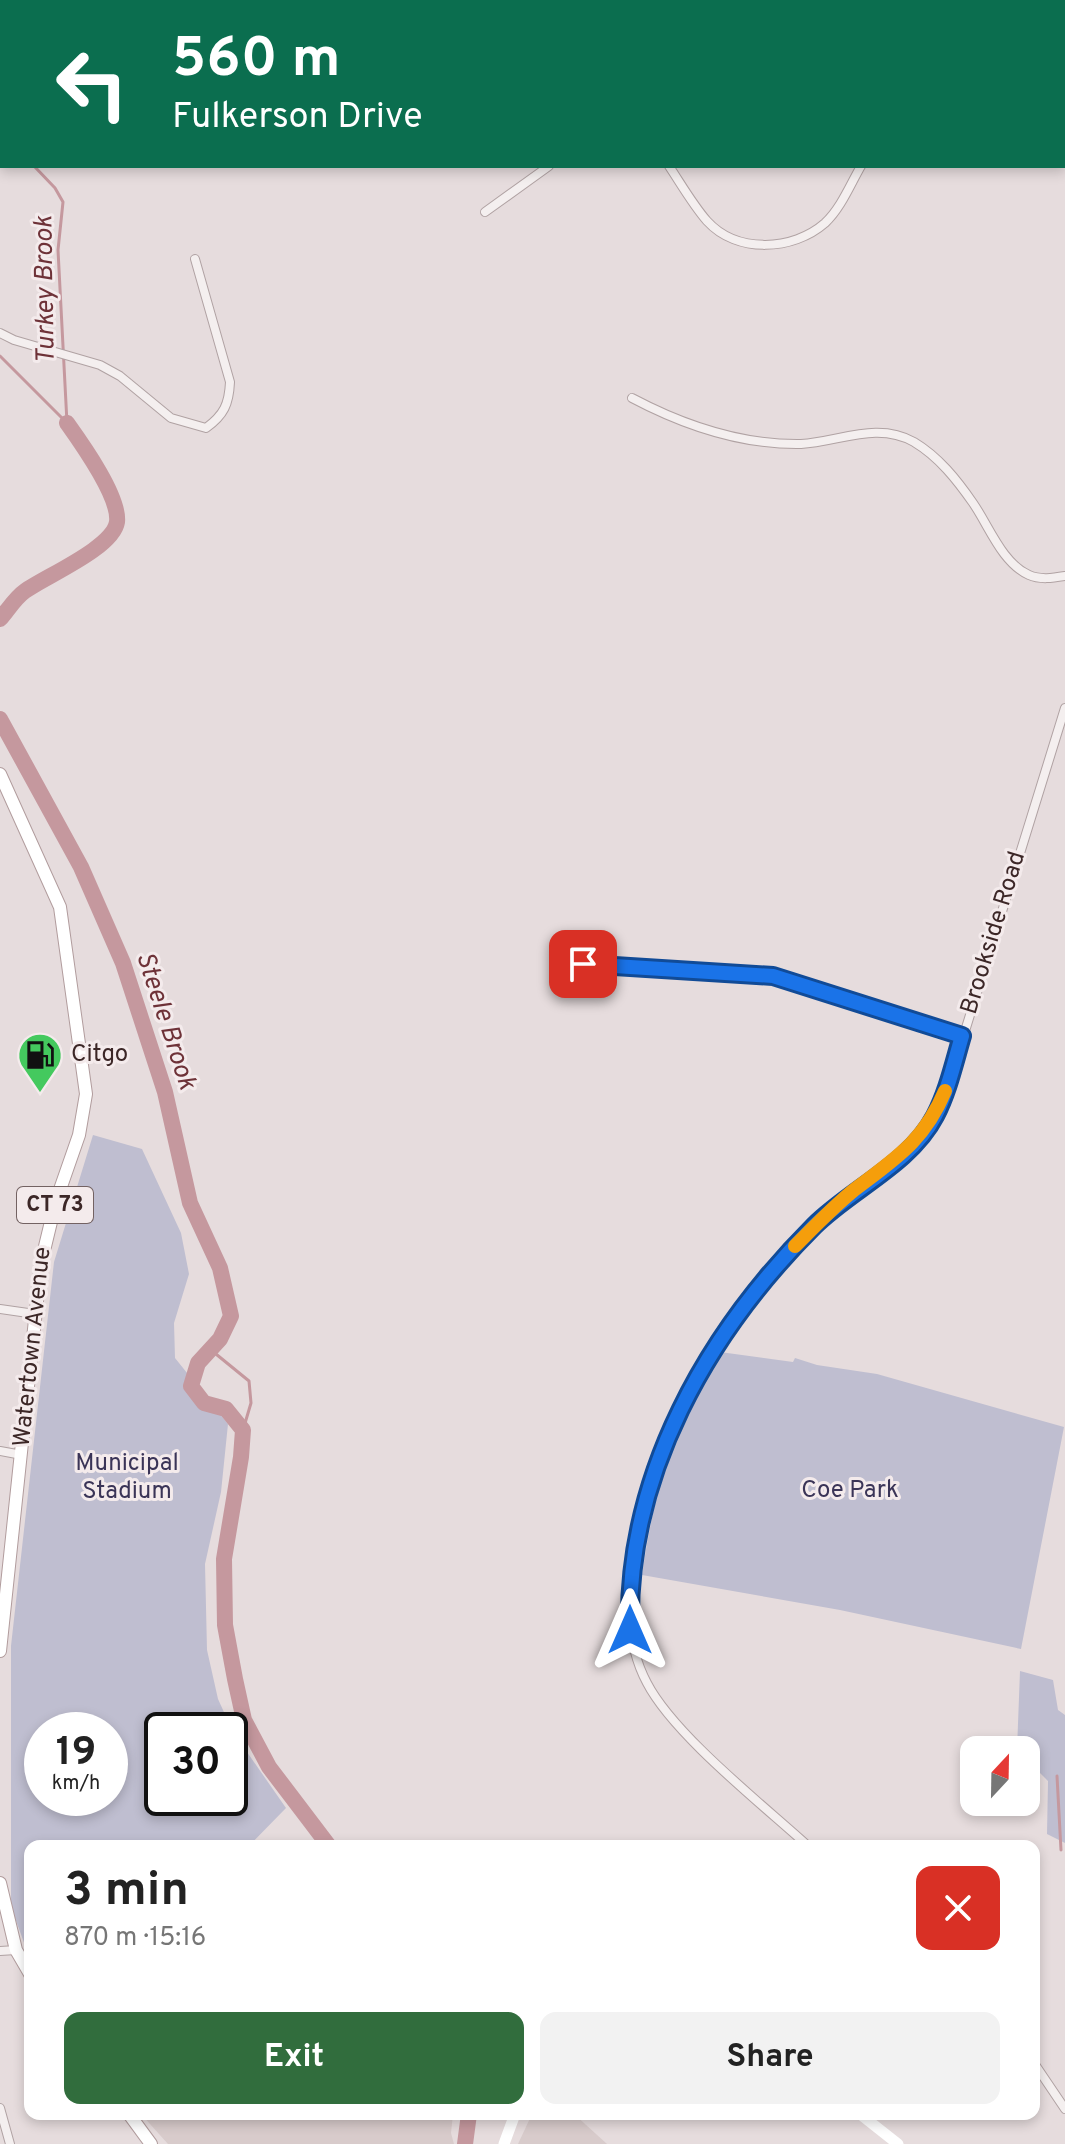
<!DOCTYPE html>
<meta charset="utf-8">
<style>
body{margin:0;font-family:Overpass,sans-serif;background:#f2f2f2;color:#222;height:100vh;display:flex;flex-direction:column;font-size:30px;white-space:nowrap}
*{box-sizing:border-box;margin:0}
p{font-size:26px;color:#767676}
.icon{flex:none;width:44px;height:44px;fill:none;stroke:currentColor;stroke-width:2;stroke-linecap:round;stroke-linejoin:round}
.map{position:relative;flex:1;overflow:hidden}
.panel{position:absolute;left:24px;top:1840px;width:1016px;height:280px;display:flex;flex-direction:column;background:#fff;border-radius:16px;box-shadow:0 4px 12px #0003}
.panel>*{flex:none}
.guide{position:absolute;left:0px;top:0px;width:1066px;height:168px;box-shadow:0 4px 12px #0003;background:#0b6e4f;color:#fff;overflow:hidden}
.needle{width:52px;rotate:22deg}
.controls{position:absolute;left:960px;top:1736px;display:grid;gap:16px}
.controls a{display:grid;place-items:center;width:80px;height:80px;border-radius:16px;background:#fff;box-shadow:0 4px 12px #0003;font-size:40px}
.speed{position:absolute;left:24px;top:1712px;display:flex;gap:16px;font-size:40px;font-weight:700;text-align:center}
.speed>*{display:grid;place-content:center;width:104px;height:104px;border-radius:50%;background:#fff;box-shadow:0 4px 12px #0003;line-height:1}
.speed small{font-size:20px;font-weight:400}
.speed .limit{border:4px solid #111;border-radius:12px;background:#fff;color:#111}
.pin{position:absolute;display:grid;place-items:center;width:68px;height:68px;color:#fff;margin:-34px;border-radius:16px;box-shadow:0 4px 12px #0006}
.me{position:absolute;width:88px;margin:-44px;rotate:0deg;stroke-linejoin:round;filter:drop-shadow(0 0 6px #0008)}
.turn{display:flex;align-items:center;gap:28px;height:168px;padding:0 40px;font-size:36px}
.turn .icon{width:104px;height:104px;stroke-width:2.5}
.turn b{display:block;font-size:56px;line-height:68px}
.round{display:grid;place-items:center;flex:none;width:84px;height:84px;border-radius:16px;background:#f2f2f2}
.head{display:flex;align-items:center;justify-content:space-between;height:136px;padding:0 40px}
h1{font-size:48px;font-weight:700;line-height:60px}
.cta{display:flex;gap:16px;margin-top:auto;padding:16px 40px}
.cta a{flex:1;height:92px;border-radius:16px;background:#316d3d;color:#fff;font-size:32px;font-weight:700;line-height:92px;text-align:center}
.cta a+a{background:#f2f2f2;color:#222}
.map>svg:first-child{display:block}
</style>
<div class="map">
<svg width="1065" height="2144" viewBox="0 0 1065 2144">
<rect width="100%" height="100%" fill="#e6dcdd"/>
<!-- built -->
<g fill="#d8cbcb">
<polygon points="141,2114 453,2114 451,2133 454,2144 168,2144"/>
<polygon points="532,2114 574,2114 607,2144 518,2144"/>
</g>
<!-- green -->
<g fill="#bfbed0" fill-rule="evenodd">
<path d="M93,1135L142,1149L181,1233L189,1274L174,1323L175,1358L228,1424L221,1492L205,1564L207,1650L218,1699L233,1732L286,1808L249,1846H30V1959L11,1907V1646L54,1262ZM42,1730H110V1798H42ZM162,1730H230V1798H162Z"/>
<path d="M720,1352L793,1362L795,1358L817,1365L877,1374L1064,1427L1021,1649L840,1610L642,1575C656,1480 672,1435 720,1352Z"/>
<polygon points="1020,1671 1053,1680 1058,1710 1065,1715 1065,1843 1047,1834 1048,1781 1026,1759 1026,1750 1017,1750"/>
</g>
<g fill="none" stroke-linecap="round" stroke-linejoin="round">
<!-- stream -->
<g stroke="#c5989e" stroke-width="3">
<polyline points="40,2 41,0"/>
<polyline points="34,166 55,188 63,202 58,250 67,423"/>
<polyline points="0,356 67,423"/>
<polyline points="211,1350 249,1381 251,1403 243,1430"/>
<polyline points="1057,1776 1061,1850"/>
</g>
<!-- river -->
<g stroke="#c5989e" stroke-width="16">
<path d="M0,619C8,610 15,598 25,591C46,576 113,548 117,522C120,497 82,444 67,423"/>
<polyline points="0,719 81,867 123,963 165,1092 190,1203 220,1268 231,1316 220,1339 198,1363 191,1386 204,1403 226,1409 243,1430 241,1457 224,1559 225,1625 235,1679 244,1720 269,1767 329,1846"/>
<polyline points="465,2144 469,2114"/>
</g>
<!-- minor casing -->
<g stroke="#b0a2a3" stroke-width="10">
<g id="minor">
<polyline points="563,0 563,2"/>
<polyline points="145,2 145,0"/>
<polyline points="243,2 243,0"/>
<polyline points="775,2 777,0"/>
<polyline points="980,2 983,0"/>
<path d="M669,166C681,184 693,205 707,221C737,254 793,251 825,223C841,208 850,185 861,166"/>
<polyline points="485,212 549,166"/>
<path d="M0,333L14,340L100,365L120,376L171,418L206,428C224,415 229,404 230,382L195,259"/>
<path d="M632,398C683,425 742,445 801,444C839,442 877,421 914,442C939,457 957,480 973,503C989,526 1002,563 1029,575C1040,580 1053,578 1065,576"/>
<polyline points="583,964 773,976 962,1036"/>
<polyline points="0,1309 35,1314"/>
<polyline points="0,1451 22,1455"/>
<path d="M808,1846C762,1804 674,1735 647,1683C624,1640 628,1593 636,1547C658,1428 720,1324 804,1237C819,1221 836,1205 853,1191C881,1169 914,1151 933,1119C940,1109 943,1096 948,1086L1065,708"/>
<polyline points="0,1951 16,1950"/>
<polyline points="1034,2063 1065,2109"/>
<polyline points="0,2108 10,2144"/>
</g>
</g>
<!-- primary casing -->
<g stroke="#b19c9d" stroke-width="14">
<g id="primary">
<polyline points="0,774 60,907 86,1094 79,1135 56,1201 41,1263 0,1651"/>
<polyline points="0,1883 16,1950 30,1974"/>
<polyline points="129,2114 151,2144"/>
</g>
</g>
<!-- minor -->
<use href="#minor" stroke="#f4efef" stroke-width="8"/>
<!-- secondary -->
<g stroke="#fff" stroke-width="11">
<polyline points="860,2114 898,2144"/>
<polyline points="504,2144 515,2114"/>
</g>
<!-- primary -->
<use href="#primary" stroke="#fff" stroke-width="12"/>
</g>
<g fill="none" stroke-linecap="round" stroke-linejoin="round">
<!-- route casing -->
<g stroke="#114b97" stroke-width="20">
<path id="route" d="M583,964L773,976L962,1036C954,1063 948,1091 935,1116C910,1164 851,1189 814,1226C707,1333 626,1475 630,1630"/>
</g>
<!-- route -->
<use href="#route" stroke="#1a73e8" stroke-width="14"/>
<!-- slow -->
<path stroke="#f59e0b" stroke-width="14" d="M795,1246C814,1227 833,1207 854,1190C896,1158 924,1141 945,1091"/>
</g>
<!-- icons -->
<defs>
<g id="fuel-pin" transform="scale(2.3)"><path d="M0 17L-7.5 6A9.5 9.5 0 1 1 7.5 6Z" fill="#44c95e" stroke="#f4ebec"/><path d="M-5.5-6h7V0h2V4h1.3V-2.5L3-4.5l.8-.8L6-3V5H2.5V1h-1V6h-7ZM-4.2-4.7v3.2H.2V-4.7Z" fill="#111"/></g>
</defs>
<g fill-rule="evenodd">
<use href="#fuel-pin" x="40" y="1055"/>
</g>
<g text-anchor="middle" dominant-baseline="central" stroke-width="6" stroke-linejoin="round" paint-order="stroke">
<!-- shield labels -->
<rect fill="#f4ebec" stroke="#736262" stroke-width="2" x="17" y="1187" width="76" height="36" rx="6"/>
<g font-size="22" font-weight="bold" fill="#3c2727">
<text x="55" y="1205">CT 73</text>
</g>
<!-- street labels -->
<g font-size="24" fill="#3c2727" stroke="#f4ebec">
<text transform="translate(994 933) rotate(-73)">Brookside Road</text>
<text transform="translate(33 1347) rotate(-84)">Watertown Avenue</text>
</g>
<!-- poi labels -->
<g font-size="24" fill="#3c2727" stroke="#f4ebec" text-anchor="start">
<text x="71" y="1055">Citgo</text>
</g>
<!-- park labels -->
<g font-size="24" fill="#3a3457" stroke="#f4ebec">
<text x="127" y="1464">Municipal<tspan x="127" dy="28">Stadium</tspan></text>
<text x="850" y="1491">Coe Park</text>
</g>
<!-- water labels -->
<g font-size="26" font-style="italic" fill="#6e3238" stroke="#f4ebec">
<text transform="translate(46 290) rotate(-91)">Turkey Brook</text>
<text transform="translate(165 1021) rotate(72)">Steele Brook</text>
</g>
</g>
</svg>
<div class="controls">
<a><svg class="needle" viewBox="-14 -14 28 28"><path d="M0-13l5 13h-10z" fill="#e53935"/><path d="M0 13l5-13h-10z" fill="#767676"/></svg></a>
</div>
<div class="speed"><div>19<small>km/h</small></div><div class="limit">30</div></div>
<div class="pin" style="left:583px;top:964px;background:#d93025"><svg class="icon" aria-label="arrive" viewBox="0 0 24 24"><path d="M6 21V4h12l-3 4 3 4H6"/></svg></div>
<svg class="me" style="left:630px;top:1630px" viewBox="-20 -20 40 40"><path d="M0-17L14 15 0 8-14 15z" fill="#1a73e8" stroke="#fff" stroke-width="4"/></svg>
<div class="guide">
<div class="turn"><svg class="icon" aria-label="left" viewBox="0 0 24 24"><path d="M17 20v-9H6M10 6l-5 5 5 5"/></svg><div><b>560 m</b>Fulkerson Drive</div></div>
</div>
<section class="panel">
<div class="head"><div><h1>3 min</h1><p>870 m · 15:16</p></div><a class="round" style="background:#d93025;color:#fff"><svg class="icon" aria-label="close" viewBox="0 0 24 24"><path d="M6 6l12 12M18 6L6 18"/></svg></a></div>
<div class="cta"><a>Exit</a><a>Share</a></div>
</section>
</div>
